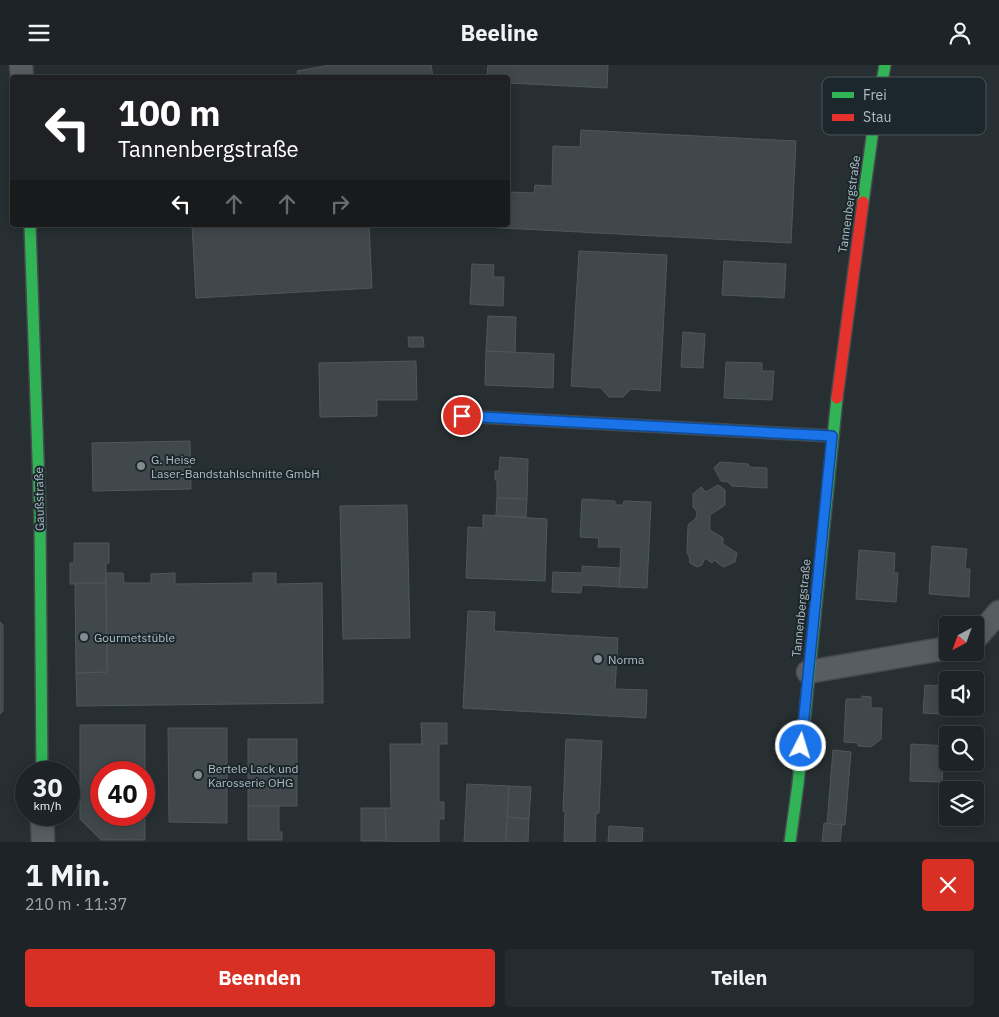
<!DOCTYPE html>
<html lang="de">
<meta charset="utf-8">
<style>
body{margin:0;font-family:"IBM Plex Sans",sans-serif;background:#252b2e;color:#f1f3f6;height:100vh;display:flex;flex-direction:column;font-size:19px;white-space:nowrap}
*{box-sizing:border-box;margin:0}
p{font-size:16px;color:#a0a4a7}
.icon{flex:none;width:28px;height:28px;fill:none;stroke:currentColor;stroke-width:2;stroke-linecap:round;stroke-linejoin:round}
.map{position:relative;height:777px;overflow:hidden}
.sheet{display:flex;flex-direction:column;background:#1d2326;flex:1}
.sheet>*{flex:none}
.top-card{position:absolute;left:10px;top:10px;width:500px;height:152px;border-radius:5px;box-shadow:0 2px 12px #0003,0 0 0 1px #3b4043;background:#202124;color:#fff;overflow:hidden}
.needle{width:32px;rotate:221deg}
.buttons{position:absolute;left:939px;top:551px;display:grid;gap:10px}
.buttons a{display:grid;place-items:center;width:45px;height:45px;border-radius:5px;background:#1d2326;box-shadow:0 2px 12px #0003,0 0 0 1px #3b4043;font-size:25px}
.speed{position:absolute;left:15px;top:696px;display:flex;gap:10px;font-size:25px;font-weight:700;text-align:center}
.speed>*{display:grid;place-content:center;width:65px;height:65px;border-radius:50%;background:#1d2326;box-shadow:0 2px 12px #0003,0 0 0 1px #3b4043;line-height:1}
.speed small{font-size:12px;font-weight:400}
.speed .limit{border:8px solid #d22;background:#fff;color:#111}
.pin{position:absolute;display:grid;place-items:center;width:42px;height:42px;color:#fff;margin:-21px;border:2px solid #fff;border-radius:50%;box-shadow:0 1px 5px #0007}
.me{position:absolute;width:55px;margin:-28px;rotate:5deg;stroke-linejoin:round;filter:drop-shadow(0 0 4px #0008)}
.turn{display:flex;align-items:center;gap:18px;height:105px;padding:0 25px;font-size:22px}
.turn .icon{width:65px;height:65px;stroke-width:2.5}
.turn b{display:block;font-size:35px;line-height:42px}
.lanes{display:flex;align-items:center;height:48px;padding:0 25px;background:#0003;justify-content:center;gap:25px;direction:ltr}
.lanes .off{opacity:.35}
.round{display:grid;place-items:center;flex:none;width:52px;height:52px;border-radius:5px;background:#252b2e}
.head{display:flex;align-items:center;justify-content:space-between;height:85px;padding:0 25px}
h1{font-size:30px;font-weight:700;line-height:38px}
.primary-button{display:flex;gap:10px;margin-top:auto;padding:10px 25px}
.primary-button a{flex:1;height:58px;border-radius:5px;background:#d93025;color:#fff;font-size:20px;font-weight:700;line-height:58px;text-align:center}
.primary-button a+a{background:#252b2e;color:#f1f3f6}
header{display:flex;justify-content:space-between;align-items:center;height:65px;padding:0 25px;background:#1d2326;font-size:22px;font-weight:700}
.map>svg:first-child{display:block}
</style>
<header><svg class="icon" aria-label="menu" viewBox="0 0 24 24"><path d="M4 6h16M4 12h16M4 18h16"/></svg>Beeline<svg class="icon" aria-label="person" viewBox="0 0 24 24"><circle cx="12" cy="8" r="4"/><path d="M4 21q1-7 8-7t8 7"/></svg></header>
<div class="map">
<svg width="999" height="777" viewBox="0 0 999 777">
<rect width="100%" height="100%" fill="#272f32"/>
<!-- building -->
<g fill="#41484b" stroke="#4f575a" fill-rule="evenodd">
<polygon points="330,0 431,0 433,12 298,12 297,6"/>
<polygon points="488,0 608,0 607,23 508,18 508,12 487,12"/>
<polygon points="581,65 796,76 791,178 464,161 508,160 508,127 534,128 535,120 552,121 553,81 580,82"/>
<polygon points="192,160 369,160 372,223 196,233"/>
<polygon points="579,186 667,190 660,326 631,324 623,332 609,332 601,323 571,321"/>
<polygon points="724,196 786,199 784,233 722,230"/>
<polygon points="472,199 494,200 493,212 504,212 503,241 470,239"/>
<polygon points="488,251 516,252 515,288 486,286"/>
<polygon points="683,267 705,269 703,303 681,302"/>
<polygon points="408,272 423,272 424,282 409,282"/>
<polygon points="486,286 554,289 553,323 485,320"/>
<polygon points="416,296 417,335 377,335 377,351 320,352 319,298"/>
<polygon points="726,297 762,298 762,306 774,306 772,335 724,333"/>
<polygon points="190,376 191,424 93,426 92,378"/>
<polygon points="500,392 528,394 527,434 497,433 497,415 495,415 495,406 499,406"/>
<polygon points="720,397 748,399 749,402 767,403 767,423 732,421 728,417 721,416 714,403"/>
<polygon points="718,420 725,425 725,440 710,450 710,465 723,473 723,479 737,488 735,497 723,502 714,495 712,498 705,493 702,500 697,502 690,498 689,491 687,488 688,460 696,453 697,447 693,442 693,429 701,422 706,427"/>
<polygon points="497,433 527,434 526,452 496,451"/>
<polygon points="582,434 615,436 615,440 623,440 624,436 651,437 647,523 619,522 621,482 598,482 599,473 580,472"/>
<polygon points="407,440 410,573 343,574 340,441"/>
<polygon points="483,450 547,454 545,516 466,513 468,462 483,463"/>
<polygon points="74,478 109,478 109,498 106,498 106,518 70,519 70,498 74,498"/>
<polygon points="932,481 967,484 965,504 970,504 969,532 929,529"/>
<polygon points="859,485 895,488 894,508 898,508 896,537 856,534"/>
<polygon points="582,501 620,503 619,522 582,520 581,528 552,527 553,507 582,508"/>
<polygon points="106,508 123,508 124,518 151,518 151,509 175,508 175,519 253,518 253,508 276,508 276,519 322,518 323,638 77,641 76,608 107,607"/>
<polygon points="75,518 106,518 107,607 76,608"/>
<polygon points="468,546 495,547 494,566 618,573 615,624 647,625 646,653 463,643"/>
<polygon points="0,557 3,560 3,646 0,649"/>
<polygon points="939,618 947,618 948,642 956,642 954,650 923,648 925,620 937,621"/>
<polygon points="862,631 871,632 871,643 882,643 881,674 871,682 858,681 858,678 844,677 846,634 862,634"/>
<polygon points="421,658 447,658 447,679 439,679 439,737 444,737 444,754 439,754 439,777 386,777 385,743 391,743 390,679 422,679"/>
<path d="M80,660H145V775H101L80,754ZM101,708H144V750H101Z"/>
<polygon points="168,663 227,663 227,758 169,757"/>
<rect x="248" y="674" width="49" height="67"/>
<polygon points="566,674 602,676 599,748 596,748 595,777 564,777 565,746 563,746"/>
<polygon points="911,679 948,681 948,698 953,698 952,704 943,704 942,717 910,716"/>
<polygon points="833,685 851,687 845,760 827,759"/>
<polygon points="467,719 509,721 506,777 464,777"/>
<polygon points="509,721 531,722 529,754 507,752"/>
<polygon points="248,741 279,741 279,767 282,767 282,775 248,775"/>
<polygon points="361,743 385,743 386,776 361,776"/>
<polygon points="507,752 529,754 528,777 506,777"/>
<polygon points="824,758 842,760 840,777 822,777"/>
<polygon points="609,761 643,763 642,777 608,777"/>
</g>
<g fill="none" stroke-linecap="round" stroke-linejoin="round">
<!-- street casing -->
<g stroke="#444a4d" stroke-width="25">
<g id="street">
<polyline points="21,0 22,12"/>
<polyline points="975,574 999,547"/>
<polyline points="808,607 948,583"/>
<polyline points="42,750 43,777"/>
</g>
</g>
<!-- fast casing -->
<g stroke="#444a4d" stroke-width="14">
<g id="fast">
<polyline points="863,137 872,72 885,0"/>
<polyline points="30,160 40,451 42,708"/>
<polyline points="461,351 832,371"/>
<polyline points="790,777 798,719 837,333"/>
</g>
</g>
<!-- jam casing -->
<g stroke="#444a4d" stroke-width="14">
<polyline id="jam" points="837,333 863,137"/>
</g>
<!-- street -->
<use href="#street" stroke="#575d61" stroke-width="22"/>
<!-- fast -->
<use href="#fast" stroke="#30b455" stroke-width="11"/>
<!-- jam -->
<use href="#jam" stroke="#e5322d" stroke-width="11"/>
</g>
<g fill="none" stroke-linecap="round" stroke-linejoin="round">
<!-- route casing -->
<g stroke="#114b97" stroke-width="12">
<polyline id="route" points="462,351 832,371 801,681"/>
</g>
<!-- route -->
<use href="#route" stroke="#1a73e8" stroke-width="9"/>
</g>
<!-- markers -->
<g fill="#808c91" stroke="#1b272c" stroke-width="2">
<circle cx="141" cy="401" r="5"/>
<circle cx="84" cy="572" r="5"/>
<circle cx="598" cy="594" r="5"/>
<circle cx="198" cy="710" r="5"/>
</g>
<g text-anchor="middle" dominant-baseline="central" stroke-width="4" stroke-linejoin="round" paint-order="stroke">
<!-- street labels -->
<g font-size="12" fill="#b0bec4" stroke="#1b272c">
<text transform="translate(849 139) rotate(-82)">Tannenbergstraße</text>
<text transform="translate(39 434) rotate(-91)">Gaußstraße</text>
<text transform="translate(801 543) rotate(-84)">Tannenbergstraße</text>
</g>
<!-- poi labels -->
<g font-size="12" fill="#b0bec4" stroke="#1b272c" text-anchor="start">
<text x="151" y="394">G. Heise<tspan x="151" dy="14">Laser-Bandstahlschnitte GmbH</tspan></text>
<text x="94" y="572">Gourmetstüble</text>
<text x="608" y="594">Norma</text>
<text x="208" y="703">Bertele Lack und<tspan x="208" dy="14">Karosserie OHG</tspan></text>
</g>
</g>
<!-- legend -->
<rect x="822" y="12" width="164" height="58" rx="8" fill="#1b272c" stroke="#48545a" stroke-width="1"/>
<rect x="832" y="27" width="22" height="6" fill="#30b455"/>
<rect x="832" y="49" width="22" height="7" fill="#e5322d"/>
<g font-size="14" fill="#b0bec4">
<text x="863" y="35">Frei</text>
<text x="863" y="57">Stau</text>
</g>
</svg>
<div class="buttons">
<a><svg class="needle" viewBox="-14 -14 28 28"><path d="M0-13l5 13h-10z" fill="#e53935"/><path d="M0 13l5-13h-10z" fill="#a0a4a7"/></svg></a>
<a><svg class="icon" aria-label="sound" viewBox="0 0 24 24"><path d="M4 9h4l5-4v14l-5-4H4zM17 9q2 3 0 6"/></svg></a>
<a><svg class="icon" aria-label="search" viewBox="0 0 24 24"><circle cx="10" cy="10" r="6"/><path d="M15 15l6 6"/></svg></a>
<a><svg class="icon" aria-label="layers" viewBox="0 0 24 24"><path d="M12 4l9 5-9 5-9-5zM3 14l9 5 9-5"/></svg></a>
</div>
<div class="speed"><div>30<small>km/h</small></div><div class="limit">40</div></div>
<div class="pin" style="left:462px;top:351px;background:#d93025"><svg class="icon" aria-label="arrive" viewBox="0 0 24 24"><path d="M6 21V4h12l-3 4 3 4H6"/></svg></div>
<svg class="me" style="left:801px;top:681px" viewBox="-20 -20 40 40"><circle r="17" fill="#1a73e8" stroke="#fff" stroke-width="3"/><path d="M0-11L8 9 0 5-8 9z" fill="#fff"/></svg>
<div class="top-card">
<div class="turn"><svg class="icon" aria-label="left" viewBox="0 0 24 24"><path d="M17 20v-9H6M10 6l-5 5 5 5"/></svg><div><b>100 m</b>Tannenbergstraße</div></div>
<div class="lanes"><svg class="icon" aria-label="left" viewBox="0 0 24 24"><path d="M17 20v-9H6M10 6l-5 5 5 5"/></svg><svg class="icon off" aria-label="ahead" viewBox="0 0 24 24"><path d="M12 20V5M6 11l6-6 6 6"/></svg><svg class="icon off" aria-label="ahead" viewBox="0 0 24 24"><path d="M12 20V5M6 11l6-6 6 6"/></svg><svg class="icon off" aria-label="right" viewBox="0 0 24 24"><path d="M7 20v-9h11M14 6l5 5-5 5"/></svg></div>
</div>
</div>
<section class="sheet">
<div class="head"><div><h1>1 Min.</h1><p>210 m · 11:37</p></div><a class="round" style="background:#d93025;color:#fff"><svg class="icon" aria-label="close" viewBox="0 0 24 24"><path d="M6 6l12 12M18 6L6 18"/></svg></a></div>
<div class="primary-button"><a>Beenden</a><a>Teilen</a></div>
</section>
